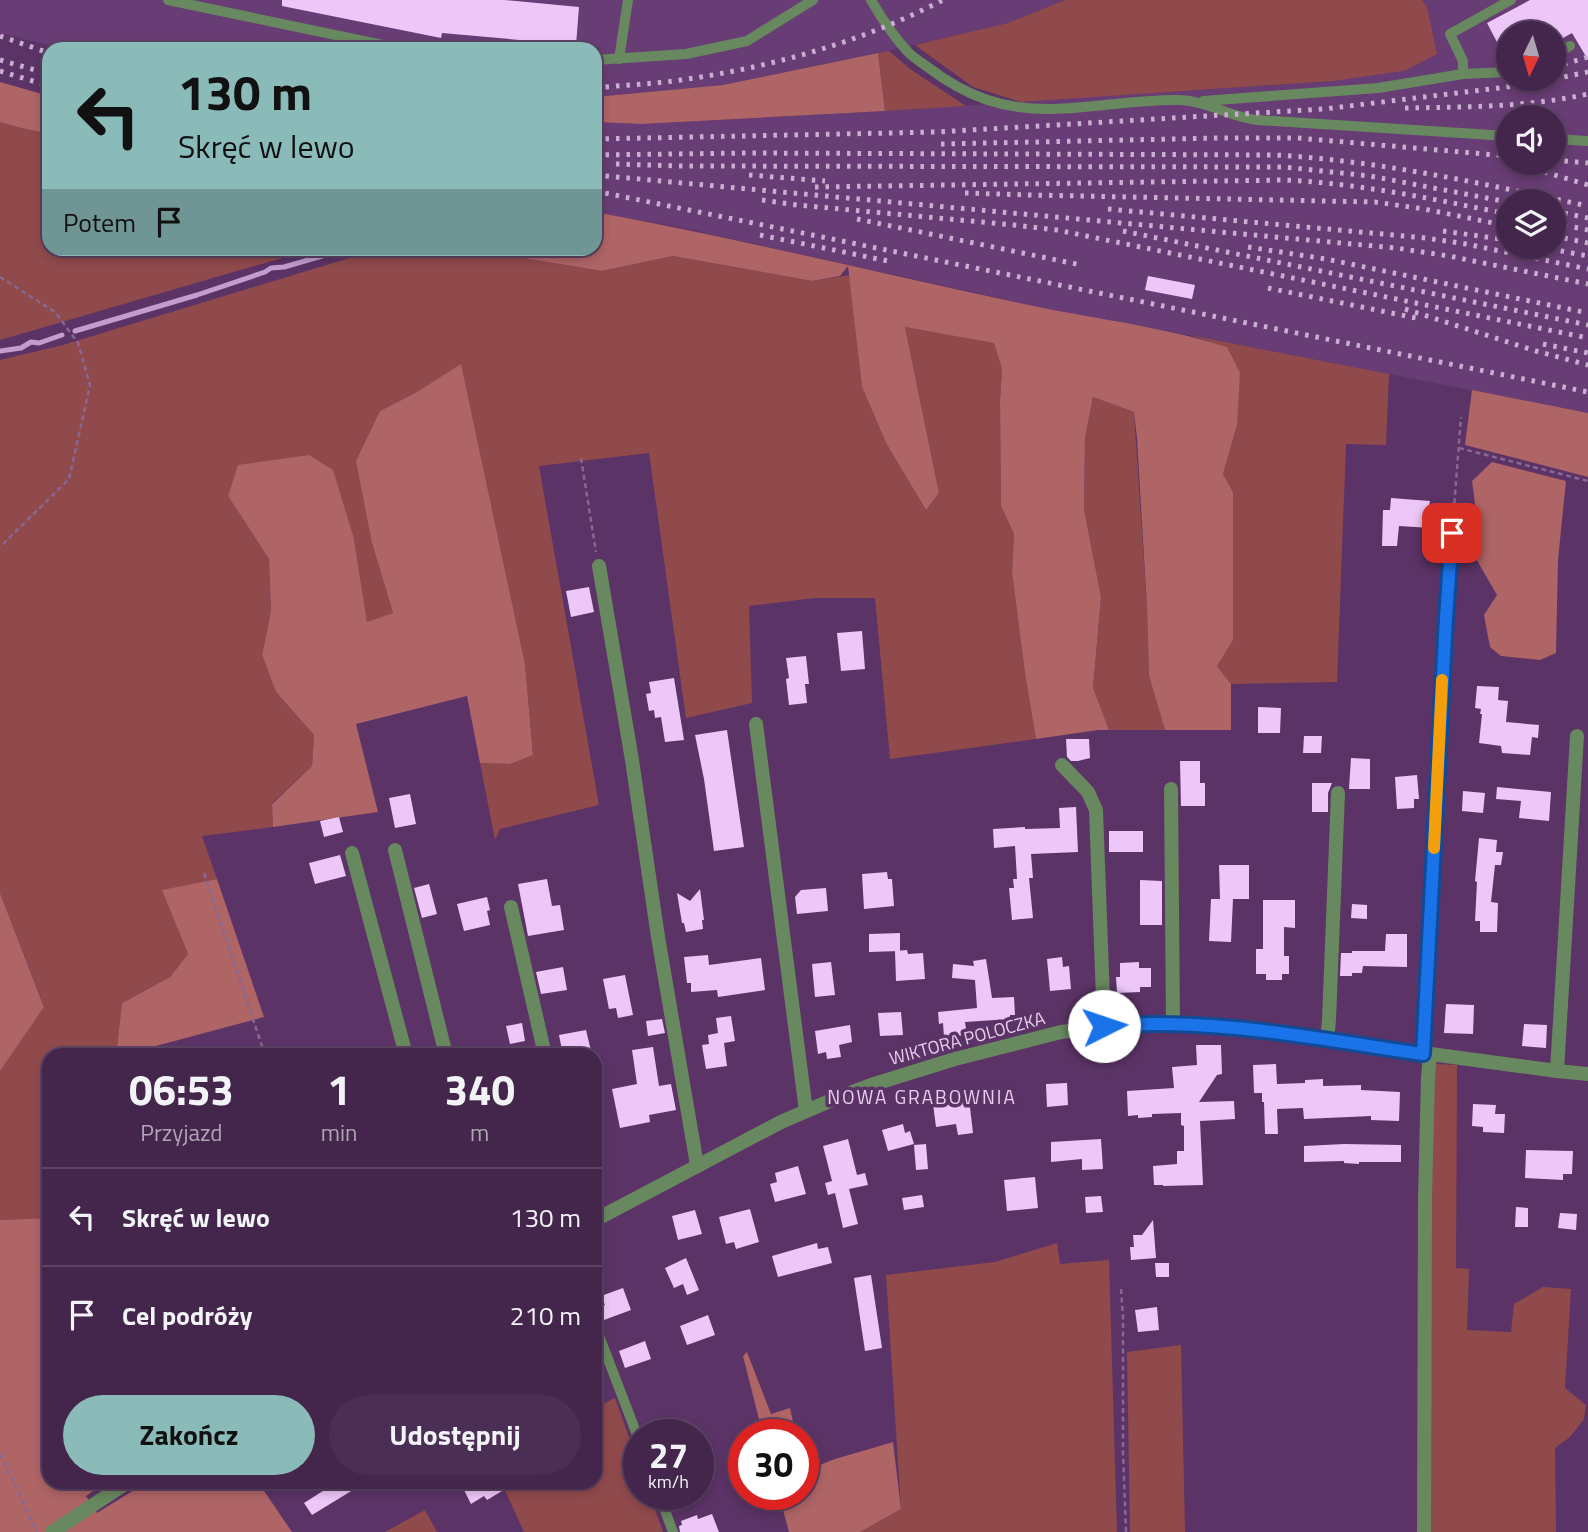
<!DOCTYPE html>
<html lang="pl">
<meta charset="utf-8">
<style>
body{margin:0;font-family:"Titillium Web",sans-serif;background:#4b2e53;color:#f1f3f6;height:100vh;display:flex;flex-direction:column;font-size:26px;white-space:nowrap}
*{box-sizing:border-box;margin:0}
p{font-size:23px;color:#afa5b5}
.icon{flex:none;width:38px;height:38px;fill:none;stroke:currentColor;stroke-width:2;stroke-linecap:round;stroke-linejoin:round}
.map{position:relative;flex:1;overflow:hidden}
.details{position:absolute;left:42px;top:1048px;width:560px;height:441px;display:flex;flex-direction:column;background:#44264c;border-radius:21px;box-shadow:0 4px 10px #0003,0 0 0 2px #5c4364}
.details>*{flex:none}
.banner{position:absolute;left:42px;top:42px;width:560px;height:214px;border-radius:21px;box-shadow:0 4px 10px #0003,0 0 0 2px #5c4364;background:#8bbbb9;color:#111;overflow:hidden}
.needle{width:46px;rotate:185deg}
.fabs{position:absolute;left:1496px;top:21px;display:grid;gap:14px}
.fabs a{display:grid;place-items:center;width:70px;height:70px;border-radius:50%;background:#44264c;box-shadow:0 4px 10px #0003,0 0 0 2px #5c4364;font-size:35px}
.speed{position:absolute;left:623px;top:1419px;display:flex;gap:14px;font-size:35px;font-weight:700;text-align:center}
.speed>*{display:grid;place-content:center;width:91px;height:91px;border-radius:50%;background:#44264c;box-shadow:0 4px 10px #0003,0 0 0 2px #5c4364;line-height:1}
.speed small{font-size:18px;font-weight:400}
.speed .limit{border:10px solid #d22;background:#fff;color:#111}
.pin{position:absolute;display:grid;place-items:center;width:60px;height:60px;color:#fff;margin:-30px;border-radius:14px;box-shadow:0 4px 10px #0006}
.me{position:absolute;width:77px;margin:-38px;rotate:86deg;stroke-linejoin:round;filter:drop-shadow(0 0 5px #0008)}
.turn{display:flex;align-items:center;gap:24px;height:147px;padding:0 21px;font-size:32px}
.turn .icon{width:91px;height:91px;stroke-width:2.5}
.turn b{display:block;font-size:49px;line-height:60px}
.then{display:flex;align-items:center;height:66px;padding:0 21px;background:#0003;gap:14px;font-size:26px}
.eta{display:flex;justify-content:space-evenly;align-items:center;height:119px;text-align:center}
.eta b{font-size:42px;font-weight:700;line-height:49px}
.action{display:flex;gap:14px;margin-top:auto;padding:14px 21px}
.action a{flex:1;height:80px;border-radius:42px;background:#8bbbb9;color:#111;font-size:28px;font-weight:700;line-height:80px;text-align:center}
.action a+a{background:#4b2e53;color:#f1f3f6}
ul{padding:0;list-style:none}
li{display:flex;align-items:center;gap:21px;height:98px;padding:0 21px;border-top:2px solid #5c4364}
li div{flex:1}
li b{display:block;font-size:26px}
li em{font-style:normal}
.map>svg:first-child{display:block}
</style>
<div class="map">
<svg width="1588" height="1532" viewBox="0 0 1588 1532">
<rect width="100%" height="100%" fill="#5b3366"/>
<!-- built -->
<g fill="#683c74" fill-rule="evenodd">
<polygon points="0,0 1065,0 1008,23 915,45 723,85 595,97 595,49 64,49 0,33"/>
<path d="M1422,0H1588V413L1189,335L1066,313L679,227L595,212V122L643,124L885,111L1333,81L1404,71L1437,54L1427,7ZM1508,33H1554V79H1508ZM1508,117H1554V163H1508ZM1508,201H1554V247H1508Z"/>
</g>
<!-- green -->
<g fill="#904a4c">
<polygon points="1065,0 1422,0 1427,7 1437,54 1404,71 1333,81 1021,102 973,87 915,45 1008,23"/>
<polygon points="889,51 910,69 966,106 885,111 878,53"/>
<polygon points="0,122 17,127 49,134 49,248 313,249 0,340"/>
<polygon points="379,249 469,249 602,271 673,256 812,281 850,275 862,387 886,443 926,510 939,493 905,327 994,342 1002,369 1000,401 1001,506 1014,534 1012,572 1025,674 1036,739 890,759 875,598 815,598 749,606 752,703 686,718 649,453 539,466 599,805 500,829 495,840 480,763 510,764 533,754 525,664 461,365 417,392 380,411 372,543 393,613 367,623 354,539 228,496 269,559 271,611 262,655 276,692 314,735 312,766 272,803 273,827 202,836 217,879 163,891 188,954 170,977 122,1003 116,1055 49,1055 49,1218 0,1220 0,1071 44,1006 0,893 0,360 63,345"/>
<polygon points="1189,335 1389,374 1386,445 1346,444 1337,682 1231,684 1217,666 1233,639 1233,492 1223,474 1237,425 1227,347"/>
<polygon points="1093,397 1134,412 1147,607 1149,676 1165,730 1109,730 1093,689 1101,597 1084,509 1085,438"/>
<polygon points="1435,1064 1457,1065 1456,1268 1469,1269 1467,1330 1511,1332 1514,1304 1543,1287 1571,1289 1565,1388 1586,1405 1584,1419 1570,1437 1555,1448 1556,1532 1428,1532 1431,1086"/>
<polygon points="1057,1243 1060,1264 1109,1260 1117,1532 860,1532 901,1509 886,1275 995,1262"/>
<polygon points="1181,1345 1185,1532 1130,1532 1127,1352"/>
<polygon points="615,1398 639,1465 639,1494 650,1495 663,1532 524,1532 501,1482 595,1482 595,1408"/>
<polygon points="425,1510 437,1532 385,1532"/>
</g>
<!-- forest -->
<g fill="#af6466">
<polygon points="878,53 885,111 642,124 595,122 595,97 723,85"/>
<polygon points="0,82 49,96 49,134 17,127 0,122"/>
<path d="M595,212C736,238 875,272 1015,302C1085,318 1158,325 1227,347L1240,373L1237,425L1223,474L1233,492V640L1217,666L1231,684V730H1165L1149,676L1147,607L1137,438L1134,412L1093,397L1085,438L1084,509L1101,597L1093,688L1109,730H1098L1036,739L1025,674L1012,572L1014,534L1001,506L1000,401L1002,369L994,343L905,327L939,493L926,510L886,443L862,387L848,266L840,276L812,281L673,256L602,271L469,249L595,248Z"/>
<polygon points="461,364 525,664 533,755 510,764 480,763 467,696 356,724 378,812 273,827 272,804 312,766 314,735 276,692 262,655 271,611 269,559 228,496 238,465 309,455 333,470 354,539 367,622 393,613 372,543 356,461 380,411 417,392"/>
<polygon points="1472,390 1588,413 1588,477 1465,445"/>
<polygon points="1492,462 1566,481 1558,560 1556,653 1540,660 1501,656 1490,647 1484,615 1497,595 1475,557 1478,526 1472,481"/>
<polygon points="217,879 264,1017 137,1051 139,1055 116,1055 122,1003 170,977 188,954 162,890"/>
<polygon points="0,893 44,1007 0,1071"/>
<polygon points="49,1218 49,1482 106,1482 86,1496 97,1513 147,1482 258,1482 292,1532 0,1532 0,1220"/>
<polygon points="747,1352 771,1414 790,1408 796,1435 763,1435 743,1356"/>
<polygon points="893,1442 901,1509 860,1532 789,1532 779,1495 803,1494 803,1469 804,1471 835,1459"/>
</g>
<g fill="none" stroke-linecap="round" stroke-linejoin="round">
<!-- stream -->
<g stroke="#c39dce" stroke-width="5">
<polyline points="75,331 197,295 265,272 271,268 284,267 350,248"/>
<polyline points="0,351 21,348 31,342 39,343 62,335"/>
</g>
</g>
<!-- building -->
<g fill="#edc7f7">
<polygon points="282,0 504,0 579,7 576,45 442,33 441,38 282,6"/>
<polygon points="1530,0 1588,0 1588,60 1572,33 1554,43 1554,33 1508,33 1508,63 1487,23"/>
<polygon points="1148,276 1195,285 1192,299 1145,290"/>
<polygon points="1391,498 1430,501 1429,506 1433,507 1431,528 1399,526 1397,546 1382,546 1383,510 1390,510"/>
<polygon points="589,587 594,612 571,617 566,591"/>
<polygon points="862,631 865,669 841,671 837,633"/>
<polygon points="806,656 809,684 805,684 807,703 789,705 786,679 789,678 786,658"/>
<polygon points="674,678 684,740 665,742 661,717 655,718 654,710 649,711 646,694 651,693 649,682"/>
<polygon points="1477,686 1499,687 1498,700 1508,701 1506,722 1539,725 1538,738 1532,737 1530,755 1502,753 1501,746 1479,743 1482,714 1480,714 1481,709 1475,708"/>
<polygon points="1258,707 1281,708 1280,733 1258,733"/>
<polygon points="727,730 744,847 714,851 704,779 695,735"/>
<polygon points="1304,736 1322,736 1321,753 1303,753"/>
<polygon points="1066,739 1089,739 1090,758 1078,761 1071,761 1067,757"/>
<polygon points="1351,758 1370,759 1370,789 1349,789"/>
<polygon points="1180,761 1200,761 1200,783 1205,783 1205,806 1181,806"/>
<polygon points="1417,775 1419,799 1414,799 1414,808 1397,809 1395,777"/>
<polygon points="1312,783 1332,783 1328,793 1328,812 1312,812"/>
<polygon points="1497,787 1551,792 1549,821 1519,818 1521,801 1496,799"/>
<polygon points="1463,791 1485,793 1483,813 1462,811"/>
<polygon points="410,794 416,824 395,828 389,798"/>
<polygon points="1076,807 1078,852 1031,854 1033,878 1029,878 1033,918 1012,920 1009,888 1014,888 1013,879 1017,879 1015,846 994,848 993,829 1025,827 1025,829 1060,828 1059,808"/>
<polygon points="339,817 343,832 324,837 320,821"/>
<rect x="1109" y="831" width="34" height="21"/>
<polygon points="1479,838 1497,840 1496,852 1503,852 1501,865 1495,865 1491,902 1498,903 1497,932 1480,932 1480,921 1475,921 1477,882 1475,881"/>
<polygon points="340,855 346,876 315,884 309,863"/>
<polygon points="1219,865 1249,865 1249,899 1233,899 1231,942 1209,941 1211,899 1220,899"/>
<polygon points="887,872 888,879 892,879 894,906 864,909 862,874"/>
<polygon points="547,879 552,906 560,905 564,930 528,936 518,884"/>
<polygon points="1140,880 1162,881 1162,925 1140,925"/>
<polygon points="429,884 437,914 422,918 414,888"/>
<polygon points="826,888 828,911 797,914 795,897 801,890"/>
<polygon points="700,889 704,920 702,920 703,929 686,932 684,923 682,923 677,893 690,901"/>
<polygon points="487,897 490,910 487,911 490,925 464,931 457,904"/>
<polygon points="1263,900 1295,900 1295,928 1284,927 1284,956 1289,956 1289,974 1282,974 1282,980 1266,980 1266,974 1256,974 1256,949 1263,949"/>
<polygon points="1352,904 1367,905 1367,919 1351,918"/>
<polygon points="900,933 900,951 869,952 869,934"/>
<polygon points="1386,934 1407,934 1407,967 1363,966 1362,973 1352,973 1352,976 1340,976 1341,953 1352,953 1352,951 1385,951"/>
<polygon points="907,950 908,954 923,953 925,979 896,981 895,951"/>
<polygon points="708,955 709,965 761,958 765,990 718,997 717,990 691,992 691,983 687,983 684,957"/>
<polygon points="1062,957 1063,967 1069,966 1071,989 1050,991 1047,959"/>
<polygon points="986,959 992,998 1014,997 1015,1015 1010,1015 1010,1019 965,1022 967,1035 944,1037 943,1023 939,1024 938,1012 977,1008 975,980 952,978 953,964 974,966 973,961"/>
<polygon points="831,962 835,995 815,997 812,964"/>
<polygon points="1139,962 1139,968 1151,968 1151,987 1140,987 1140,992 1117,993 1116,977 1120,977 1120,963"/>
<polygon points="563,967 567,990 541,994 536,972"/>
<polygon points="625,975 633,1015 618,1018 616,1008 609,1009 603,979"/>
<polygon points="1446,1004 1474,1005 1473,1034 1444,1033"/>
<polygon points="901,1012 903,1035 880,1036 878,1013"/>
<polygon points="731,1016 735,1041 724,1043 727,1066 706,1069 702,1045 709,1044 708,1035 718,1033 716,1018"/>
<polygon points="662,1019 665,1033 648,1036 646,1021"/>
<polygon points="522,1023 525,1041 510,1044 506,1026"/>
<polygon points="1524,1024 1547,1025 1546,1048 1522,1046"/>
<polygon points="850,1025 852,1042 839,1045 841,1057 827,1059 826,1052 818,1054 815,1031"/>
<polygon points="586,1030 591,1051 563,1055 559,1035"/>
<polygon points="1196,1045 1221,1045 1222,1074 1217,1075 1199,1102 1234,1101 1235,1119 1200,1121 1203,1185 1163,1186 1163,1185 1154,1185 1153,1166 1177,1164 1177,1151 1184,1151 1184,1126 1181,1125 1181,1113 1152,1114 1152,1117 1138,1118 1138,1115 1128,1116 1127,1091 1174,1088 1172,1067 1197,1065"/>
<polygon points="653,1047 659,1086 671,1084 676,1110 649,1115 650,1122 620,1128 612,1089 637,1084 632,1050"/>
<polygon points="1276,1064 1277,1084 1305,1083 1305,1080 1323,1079 1323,1086 1361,1085 1361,1090 1400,1092 1399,1121 1371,1120 1371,1116 1304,1119 1303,1108 1277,1109 1278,1134 1265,1134 1264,1102 1262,1102 1262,1093 1254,1093 1253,1065"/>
<polygon points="1067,1083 1068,1105 1047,1107 1046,1084"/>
<polygon points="969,1099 973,1133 958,1135 956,1124 936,1127 933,1104"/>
<polygon points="1473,1104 1496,1105 1495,1114 1505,1114 1504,1133 1483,1132 1483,1127 1472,1126"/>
<polygon points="903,1124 905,1133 910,1131 914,1144 888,1151 882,1130"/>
<polygon points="848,1139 857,1175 865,1173 868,1185 849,1189 858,1224 843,1228 835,1193 828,1195 825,1183 832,1181 823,1146"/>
<polygon points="1101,1139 1103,1169 1082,1170 1082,1159 1051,1162 1051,1142"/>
<polygon points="926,1144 928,1169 916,1170 914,1145"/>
<polygon points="1344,1144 1401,1145 1401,1162 1359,1162 1359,1164 1344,1163 1344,1161 1304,1162 1304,1146"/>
<polygon points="1526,1150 1573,1151 1572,1174 1563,1174 1563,1180 1525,1178"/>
<polygon points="798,1166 806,1194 775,1202 770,1184 777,1182 775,1173"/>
<polygon points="1035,1177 1038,1208 1007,1211 1004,1180"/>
<polygon points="922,1195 924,1207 904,1210 902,1198"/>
<polygon points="1101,1196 1103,1212 1086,1213 1085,1197"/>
<polygon points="1516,1207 1528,1208 1528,1227 1515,1227"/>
<polygon points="750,1209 759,1242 736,1249 734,1242 726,1244 719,1217"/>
<polygon points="695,1210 702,1234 678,1240 672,1216"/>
<polygon points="1560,1213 1577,1214 1576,1230 1558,1228"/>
<polygon points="1153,1220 1156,1258 1131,1260 1130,1247 1134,1247 1133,1235 1142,1235"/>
<polygon points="817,1243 818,1249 828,1247 832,1263 778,1277 772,1256"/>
<polygon points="686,1258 699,1290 687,1295 683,1284 674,1288 665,1268"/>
<polygon points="1155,1263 1169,1263 1169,1277 1156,1277"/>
<polygon points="871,1275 882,1348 865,1351 854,1278"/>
<polygon points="623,1288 631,1310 604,1320 599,1307 605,1305 601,1296"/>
<polygon points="1157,1307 1159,1330 1138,1332 1135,1310"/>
<polygon points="708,1315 715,1335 687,1345 680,1326"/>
<polygon points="645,1341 651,1359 625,1368 619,1351"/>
<polygon points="337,1482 366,1482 312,1515 304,1503"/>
<polygon points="460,1482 517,1482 487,1500 484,1496 471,1504"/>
<polygon points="712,1514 719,1532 680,1532 679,1526 682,1525 681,1521 697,1515 698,1519"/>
</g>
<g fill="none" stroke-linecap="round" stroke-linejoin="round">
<!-- path -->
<g stroke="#896793" stroke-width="2.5" stroke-dasharray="5 3.5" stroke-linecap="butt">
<polyline points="0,277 55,312 78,343 90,385 69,479 0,547"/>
<polyline points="1459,448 1588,481"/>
<polyline points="581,458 596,552"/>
<polyline points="1453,520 1461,417"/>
<polyline points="204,873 265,1055"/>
<polyline points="1121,1289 1123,1316 1123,1452 1126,1532"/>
<polyline points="0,1454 37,1532"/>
</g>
<!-- service -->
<g stroke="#68885f" stroke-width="10">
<polyline points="168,0 402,49"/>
<path d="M871,0C882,19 893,36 908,52C914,58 922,63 929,68C967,97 1004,110 1053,109C1095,108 1138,99 1180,100C1207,101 1230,117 1257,120L1508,136"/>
<polyline points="1554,54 1570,46"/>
<polyline points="619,59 628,0"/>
<polyline points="595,60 686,54 747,41 813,0"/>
<polyline points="1463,74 1463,61 1450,34 1511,0"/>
<polyline points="1203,101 1378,88 1463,74 1508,72"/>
<polyline points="1554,139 1588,141"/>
<polyline points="595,1325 639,1440"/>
<polyline points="659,1494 673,1532"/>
</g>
<!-- minor -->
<g stroke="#68885f" stroke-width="14">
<polyline points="599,566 632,760 658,937 697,1165"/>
<polyline points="756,724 806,1111"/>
<polyline points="1062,765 1088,792 1096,810 1104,1026"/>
<polyline points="1171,789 1173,1024"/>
<polyline points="395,850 446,1055"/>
<polyline points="352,853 406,1055"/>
<polyline points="511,907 545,1055"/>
<polyline points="1327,1041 1329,1020 1338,793"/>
<polyline points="1423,1054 1446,618 1452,533"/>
<polyline points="1557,1071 1577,736"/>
<polyline points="595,1220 781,1122 839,1097 871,1085 955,1059 1061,1032 1126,1024 1194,1024 1290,1035 1557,1071 1588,1074"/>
<polyline points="52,1532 128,1482"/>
<polyline points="1424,1532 1425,1197 1428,1077 1430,1055"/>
</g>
<!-- rail -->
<g stroke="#c9afd1" stroke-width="5" stroke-dasharray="3.5 7" stroke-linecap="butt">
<polyline points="0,36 49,53"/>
<polyline points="0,60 49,74"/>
<polyline points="1554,67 1588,57"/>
<polyline points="0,71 49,86"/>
<polyline points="1554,79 1588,72"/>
<path d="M595,88C624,85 653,84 681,80C772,67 862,42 943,0"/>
<path d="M1405,108C1467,107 1528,107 1588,94"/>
<polyline points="595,139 937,132 1324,109 1507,87 1553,79"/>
<polyline points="941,144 1218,138 1298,138 1508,156"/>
<path d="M595,155L750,153L1275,155C1381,161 1484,184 1588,206"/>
<polyline points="1554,160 1588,163"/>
<polyline points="1514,163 1588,185"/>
<polyline points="616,164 681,166 1284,167 1370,176 1508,202"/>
<polyline points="595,175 1396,248 1449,256 1588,284"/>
<polyline points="749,175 825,181"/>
<path d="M815,187L1285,180C1363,184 1433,199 1508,214"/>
<polyline points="595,191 1588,392"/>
<polyline points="965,193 1031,195 1375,202 1424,209 1508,226"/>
<polyline points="762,200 797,205 1014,225 1057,230 1588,338"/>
<polyline points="1108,209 1426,238 1466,244 1588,269"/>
<polyline points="1554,211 1588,218"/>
<polyline points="857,219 1081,265"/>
<polyline points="1554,223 1588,230"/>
<polyline points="1123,231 1588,325"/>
<polyline points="1443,231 1508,240"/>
<polyline points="760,235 893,262"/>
<polyline points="1554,236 1588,243"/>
<polyline points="1248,247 1326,259 1588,313"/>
<polyline points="1540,247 1588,256"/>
<polyline points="1268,288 1416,318"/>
<polyline points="1405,309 1536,351 1588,365"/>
<polyline points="1543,344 1588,353"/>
</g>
</g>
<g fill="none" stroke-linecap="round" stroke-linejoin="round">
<!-- route casing -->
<g stroke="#114b97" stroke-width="18">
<path id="route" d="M1104,1026C1211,1017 1318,1039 1423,1054L1446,618L1452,533"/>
</g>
<!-- route -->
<use href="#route" stroke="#1a73e8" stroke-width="12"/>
<!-- slow -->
<polyline stroke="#f59e0b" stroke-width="12" points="1434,848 1442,680"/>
</g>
<g text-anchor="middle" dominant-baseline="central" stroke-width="7" stroke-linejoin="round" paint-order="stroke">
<!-- street labels -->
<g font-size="18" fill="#e7d0ee" stroke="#5b3366">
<text transform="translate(967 1038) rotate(-15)">WIKTORA POLOCZKA</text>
</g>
<!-- neighbourhood labels -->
<g font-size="19" letter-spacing="2" fill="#e7d0ee" stroke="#5b3366">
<text x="922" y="1096">NOWA GRABOWNIA</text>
</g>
</g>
</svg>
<div class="fabs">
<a><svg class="needle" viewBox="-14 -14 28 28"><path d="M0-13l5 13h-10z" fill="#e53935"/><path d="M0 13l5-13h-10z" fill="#afa5b5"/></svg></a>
<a><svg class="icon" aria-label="sound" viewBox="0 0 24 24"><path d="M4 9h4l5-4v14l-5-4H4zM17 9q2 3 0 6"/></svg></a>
<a><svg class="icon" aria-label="layers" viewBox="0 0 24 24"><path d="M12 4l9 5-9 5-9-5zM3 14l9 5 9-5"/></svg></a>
</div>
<div class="speed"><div>27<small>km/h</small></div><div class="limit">30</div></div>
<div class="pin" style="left:1452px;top:533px;background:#d93025"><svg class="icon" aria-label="arrive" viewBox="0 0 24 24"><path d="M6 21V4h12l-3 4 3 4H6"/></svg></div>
<svg class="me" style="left:1104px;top:1026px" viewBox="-20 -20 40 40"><circle r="19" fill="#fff"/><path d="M0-13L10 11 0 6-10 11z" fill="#1a73e8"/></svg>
<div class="banner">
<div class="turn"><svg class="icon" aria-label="left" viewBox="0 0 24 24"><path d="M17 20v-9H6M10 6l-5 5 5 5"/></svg><div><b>130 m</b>Skręć w lewo</div></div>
<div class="then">Potem<svg class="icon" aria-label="arrive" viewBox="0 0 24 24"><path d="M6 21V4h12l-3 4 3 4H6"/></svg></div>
</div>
<section class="details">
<div class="eta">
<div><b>06:53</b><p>Przyjazd</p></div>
<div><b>1</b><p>min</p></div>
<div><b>340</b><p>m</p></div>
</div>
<ul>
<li><svg class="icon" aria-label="left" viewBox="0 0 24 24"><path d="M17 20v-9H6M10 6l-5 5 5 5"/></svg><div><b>Skręć w lewo</b></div><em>130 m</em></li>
<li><svg class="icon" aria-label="arrive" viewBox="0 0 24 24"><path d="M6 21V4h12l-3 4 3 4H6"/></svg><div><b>Cel podróży</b></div><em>210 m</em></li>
</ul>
<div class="action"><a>Zakończ</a><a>Udostępnij</a></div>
</section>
</div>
